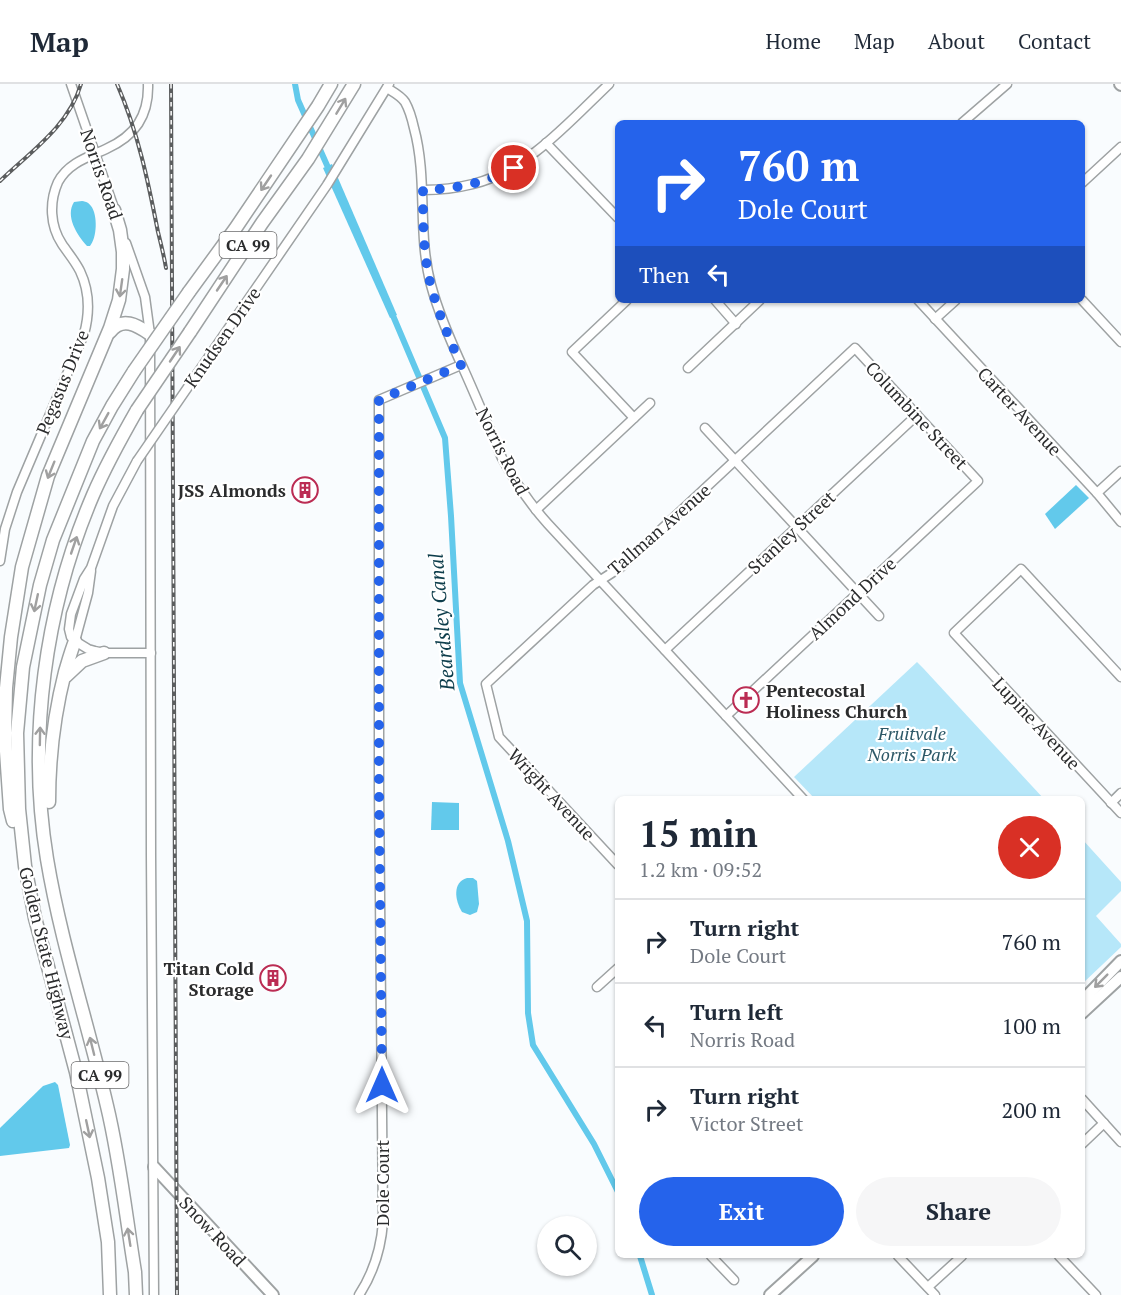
<!DOCTYPE html>
<meta charset="utf-8">
<style>
body{margin:0;font-family:"PT Serif",serif;background:#f6f6f7;color:#1f2937;height:100vh;display:flex;flex-direction:column;font-size:22px;white-space:nowrap}
*{box-sizing:border-box;margin:0}
p{font-size:20px;color:#747a83}
.icon{flex:none;width:33px;height:33px;fill:none;stroke:currentColor;stroke-width:2;stroke-linecap:round;stroke-linejoin:round}
.map{position:relative;flex:1;overflow:hidden}
.details{position:absolute;left:615px;top:712px;width:470px;height:462px;display:flex;flex-direction:column;background:#fff;border-radius:9px;box-shadow:0 2px 4px #0004}
.details>*{flex:none}
.banner{position:absolute;left:615px;top:36px;width:470px;height:183px;border-radius:9px;box-shadow:0 2px 4px #0004;background:#2563eb;color:#fff;overflow:hidden}
.tools{position:absolute;left:537px;top:1132px;display:grid;gap:12px}
.tools a{display:grid;place-items:center;width:60px;height:60px;border-radius:50%;background:#fff;box-shadow:0 2px 4px #0004;font-size:30px}
.pin{position:absolute;display:grid;place-items:center;width:51px;height:51px;color:#fff;margin:-26px;border:3px solid #fff;border-radius:50%;box-shadow:0 2px 6px #0007}
.me{position:absolute;width:66px;margin:-33px;rotate:0deg;stroke-linejoin:round;filter:drop-shadow(0 0 4px #0008)}
.turn{display:flex;align-items:center;gap:21px;height:126px;padding:0 24px;font-size:27px}
.turn .icon{width:78px;height:78px;stroke-width:2.5}
.turn b{display:block;font-size:42px;line-height:51px}
.then{display:flex;align-items:center;height:57px;padding:0 24px;background:#0003;gap:12px;font-size:22px}
.round{display:grid;place-items:center;flex:none;width:63px;height:63px;border-radius:32px;background:#f6f6f7}
.overview{display:flex;align-items:center;justify-content:space-between;height:102px;padding:0 24px}
h1{font-size:36px;font-weight:700;line-height:45px}
.cta{display:flex;gap:12px;margin-top:auto;padding:12px 24px}
.cta a{flex:1;height:69px;border-radius:36px;background:#2563eb;color:#fff;font-size:24px;font-weight:700;line-height:69px;text-align:center}
.cta a+a{background:#f6f6f7;color:#1f2937}
ul{padding:0;list-style:none}
li{display:flex;align-items:center;gap:18px;height:84px;padding:0 24px;border-top:2px solid #e0e1e3}
li div{flex:1}
li b{display:block;font-size:22px}
li em{font-style:normal}
header{display:flex;align-items:center;gap:36px;box-sizing:border-box;height:84px;padding:0 30px;background:#fff;border-bottom:2px solid #e0e1e3}
header strong{font-size:28px}
nav{display:flex;gap:33px;margin-inline-start:auto;font-size:21px}
.map>svg:first-child{display:block}
</style>
<header>
<strong>Map</strong>
<nav><a>Home</a><a>Map</a><a>About</a><a>Contact</a></nav>
</header>
<div class="map">
<svg width="1121" height="1211" viewBox="0 0 1121 1211">
<rect width="100%" height="100%" fill="#f9fcfe"/>
<!-- green -->
<g fill="#b6e7f9">
<polygon points="917,578 923,584 1044,715 815,715 794,693"/>
<polygon points="1082,755 1121,798 1121,807 1096,832 1121,860 1121,863 1082,900"/>
</g>
<!-- water -->
<g fill="#62c9eb">
<polygon points="332,80 397,231 390,234 323,84"/>
<path d="M82,117C87,118 88,118 91,122C98,131 97,154 90,162H87C77,151 65,132 74,118Z"/>
<polygon points="1076,401 1089,414 1055,445 1045,430"/>
<polygon points="432,718 459,719 459,746 431,746"/>
<path d="M467,794H473L477,797L479,820L477,828L470,831L462,828C455,817 452,798 467,794Z"/>
<polygon points="55,998 58,1001 70,1061 69,1064 0,1072 0,1044 43,1002"/>
</g>
<g fill="none" stroke-linecap="round" stroke-linejoin="round">
<!-- canal -->
<g stroke="#62c9eb" stroke-width="6">
<polyline points="295,0 298,16 330,88"/>
<polyline points="391,227 445,354 451,432 460,599 508,757 527,837 528,929 533,961 594,1060 618,1108"/>
<polyline points="640,1172 652,1211"/>
</g>
<!-- minor casing -->
<g stroke="#9ea2a3" stroke-width="11">
<g id="minor">
<polyline points="71,0 116,130"/>
<path d="M387,4C393,8 400,11 405,18C409,25 412,35 414,44C428,95 417,149 431,201C439,231 451,258 464,286C477,315 489,344 502,374C515,398 530,420 548,440L804,716"/>
<polyline points="962,39 1007,0"/>
<polyline points="546,59 618,134"/>
<polyline points="1082,99 1121,63"/>
<path d="M423,106C440,106 457,104 473,100C527,87 570,37 609,0"/>
<polyline points="126,159 145,213 150,250 151,771 154,1211"/>
<polyline points="627,216 572,268 634,334"/>
<polyline points="715,216 736,240"/>
<polyline points="918,216 1097,409 1121,438"/>
<polyline points="1082,216 1121,258"/>
<polyline points="935,235 956,216"/>
<polyline points="688,284 760,216"/>
<polyline points="199,287 327,101 389,0"/>
<polyline points="705,344 879,532"/>
<polyline points="137,377 113,422 91,484 84,495 71,530 69,545 71,553 75,557 88,565 95,567 104,569 151,569"/>
<polyline points="1097,409 1121,387"/>
<polyline points="536,426 650,319"/>
<path d="M0,477L5,445L17,408L84,250C90,228 90,208 80,187C75,177 68,169 62,160C50,142 49,118 58,98C68,79 88,73 106,65C135,52 149,32 148,0"/>
<polyline points="75,557 88,509 91,487"/>
<polyline points="665,566 917,331"/>
<polyline points="1121,593 1021,485 954,549 1121,729"/>
<polyline points="1111,719 1121,709"/>
<polyline points="618,781 499,653 486,600 593,501 621,483 855,264 978,397 726,632"/>
<polyline points="597,903 618,884"/>
<polyline points="1082,1015 1121,1058"/>
<polyline points="1082,1060 1104,1039"/>
<polyline points="711,1172 734,1196"/>
<polyline points="898,1172 935,1211"/>
<polyline points="1059,1172 1096,1211"/>
<polyline points="928,1203 962,1172"/>
<path d="M359,1211C374,1188 381,1165 383,1138L379,704V316L461,281"/>
</g>
</g>
<!-- major casing -->
<g stroke="#9ea2a3" stroke-width="14">
<g id="major">
<polyline points="1120,0 1121,1"/>
<polyline points="1082,917 1121,877"/>
<polyline points="1082,929 1121,893"/>
<polyline points="154,1083 273,1211"/>
<polyline points="770,1211 813,1172"/>
</g>
</g>
<!-- highway casing -->
<g stroke="#9ea2a3" stroke-width="15">
<g id="highway">
<polyline points="189,208 235,145 318,22 331,0"/>
<path d="M110,248C122,232 137,241 150,250"/>
<polyline points="190,248 262,139 308,75 354,0"/>
<polyline points="66,592 82,577 104,569"/>
<path d="M49,718C49,673 54,631 65,588C68,578 71,567 75,557"/>
<polyline points="13,737 10,725 5,653 6,604 11,553 22,483 48,392 110,244 119,216 123,185 123,168 120,146 114,126"/>
<polyline points="110,1211 108,1158 98,1094 76,988 35,834 25,782 19,725 17,649 23,583 40,501 53,456 93,357 112,322 134,287"/>
<path d="M136,1211L135,1188C126,1133 120,1076 107,1022C88,940 61,859 47,775C27,654 45,523 93,411C106,381 121,354 137,326"/>
</g>
</g>
<!-- minor -->
<use href="#minor" stroke="#fff" stroke-width="8"/>
<!-- major -->
<use href="#major" stroke="#fff" stroke-width="10"/>
<!-- highway -->
<use href="#highway" stroke="#fff" stroke-width="12"/>
<!-- rail casing -->
<g stroke="#5b5d5e" stroke-width="4">
<g id="rail">
<path d="M117,0C138,48 148,97 158,148C161,160 164,172 166,184"/>
<polyline points="171,0 177,1211"/>
<path d="M0,97C30,68 69,42 81,0"/>
</g>
</g>
<!-- rail -->
<use href="#rail" stroke="#fff" stroke-width="1.5" stroke-dasharray="4.5" stroke-linecap="butt"/>
<!-- minor-bridge casing -->
<g stroke="#9ea2a3" stroke-width="11" stroke-linecap="butt">
<polyline id="minor-bridge" points="137,377 199,287"/>
</g>
<!-- highway-bridge casing -->
<g stroke="#9ea2a3" stroke-width="15" stroke-linecap="butt">
<g id="highway-bridge">
<polyline points="134,287 189,208"/>
<polyline points="137,326 190,248"/>
</g>
</g>
<!-- minor-bridge -->
<use href="#minor-bridge" stroke="#fff" stroke-width="8"/>
<!-- highway-bridge -->
<use href="#highway-bridge" stroke="#fff" stroke-width="12"/>
</g>
<!-- one-way arrows -->
<defs><path id="oneway-shaft" d="M-6 0H5M1.5-3L5.5 0L1.5 3" fill="none" stroke-width="1.6" stroke-linecap="round" stroke-linejoin="round" transform="scale(1.5)"/></defs>
<g stroke="#a0a0a0">
<use href="#oneway-shaft" transform="translate(341 22) rotate(-59)"/>
<use href="#oneway-shaft" transform="translate(266 99) rotate(124)"/>
<use href="#oneway-shaft" transform="translate(222 199) rotate(-56)"/>
<use href="#oneway-shaft" transform="translate(121 204) rotate(98)"/>
<use href="#oneway-shaft" transform="translate(175 270) rotate(-56)"/>
<use href="#oneway-shaft" transform="translate(104 337) rotate(119)"/>
<use href="#oneway-shaft" transform="translate(51 386) rotate(112)"/>
<use href="#oneway-shaft" transform="translate(74 461) rotate(-71)"/>
<use href="#oneway-shaft" transform="translate(36 519) rotate(102)"/>
<use href="#oneway-shaft" transform="translate(40 652) rotate(-89)"/>
<use href="#oneway-shaft" transform="translate(1101 897) rotate(135)"/>
<use href="#oneway-shaft" transform="translate(92 962) rotate(-104)"/>
<use href="#oneway-shaft" transform="translate(88 1045) rotate(78)"/>
<use href="#oneway-shaft" transform="translate(129 1153) rotate(-99)"/>
</g>
<g fill="none" stroke-linecap="round" stroke-linejoin="round">
<!-- route -->
<path stroke="#2563eb" stroke-width="10" stroke-dasharray="0 18" d="M382,1001L379,704V316L461,281C449,254 437,227 430,198C423,168 423,137 423,106C456,105 485,99 514,84"/>
</g>
<!-- icons -->
<defs>
<g id="building-ring" transform="scale(1.35)"><circle r="9.5" fill="#fff" stroke="#bb2c53" stroke-width="1.5"/><path d="M-4-6H4V6H1V3H-1V6H-4ZM-2.5-4.3h1.7v1.8h-1.7ZM.8-4.3h1.7v1.8H.8ZM-2.5-1h1.7V.8h-1.7ZM.8-1h1.7V.8H.8Z" fill="#bb2c53"/></g>
<g id="church-ring" transform="scale(1.35)"><circle r="9.5" fill="#fff" stroke="#bb2c53" stroke-width="1.5"/><path d="M-1.2-6h2.4v3.5h3.3v2.4h-3.3V6h-2.4V-.1h-3.3v-2.4h3.3Z" fill="#bb2c53"/></g>
</defs>
<g fill-rule="evenodd">
<use href="#building-ring" x="305" y="406"/>
<use href="#church-ring" x="746" y="616"/>
<use href="#building-ring" x="273" y="894"/>
</g>
<g text-anchor="middle" dominant-baseline="central" stroke-width="4.5" stroke-linejoin="round" paint-order="stroke">
<!-- shield labels -->
<g fill="#fff" stroke="#6b6b6c" stroke-width="1.5">
<rect x="219.5" y="148" width="57" height="26" rx="4.5"/>
<rect x="71.5" y="978" width="57" height="26" rx="4.5"/>
</g>
<g font-size="16" font-weight="bold" fill="#2b2c2d">
<text x="248" y="161">CA 99</text>
<text x="100" y="991">CA 99</text>
</g>
<!-- street labels -->
<g font-size="18" fill="#2b2c2d" stroke="#fff">
<text transform="translate(102 90) rotate(71)">Norris Road</text>
<text transform="translate(222 253) rotate(-55)">Knudsen Drive</text>
<text transform="translate(62 298) rotate(-68)">Pegasus Drive</text>
<text transform="translate(1020 327) rotate(47)">Carter Avenue</text>
<text transform="translate(917 331) rotate(47)">Columbine Street</text>
<text transform="translate(503 367) rotate(63)">Norris Road</text>
<text transform="translate(659 445) rotate(-41)">Tallman Avenue</text>
<text transform="translate(791 448) rotate(-43)">Stanley Street</text>
<text transform="translate(852 514) rotate(-43)">Almond Drive</text>
<text transform="translate(1037 639) rotate(47)">Lupine Avenue</text>
<text transform="translate(552 710) rotate(47)">Wright Avenue</text>
<text transform="translate(47 869) rotate(76)">Golden State Highway</text>
<text transform="translate(382 1099) rotate(-90)">Dole Court</text>
<text transform="translate(213 1147) rotate(47)">Snow Road</text>
</g>
<!-- poi labels -->
<g font-size="18" font-weight="bold" fill="#2b2c2d" stroke="#fff" text-anchor="end">
<text x="286" y="406">JSS Almonds</text>
<text x="766" y="606" text-anchor="start">Pentecostal<tspan x="766" dy="21">Holiness Church</tspan></text>
<text x="254" y="884">Titan Cold<tspan x="254" dy="21">Storage</tspan></text>
</g>
<!-- park labels -->
<g font-size="18" font-style="italic" fill="#2c5867" stroke="#fff">
<text x="912" y="649">Fruitvale<tspan x="912" dy="21">Norris Park</tspan></text>
</g>
<!-- water labels -->
<g font-size="20" font-style="italic" fill="#0d3d4b" stroke="#fff">
<text transform="translate(441 538) rotate(-95)">Beardsley Canal</text>
</g>
</g>
</svg>
<div class="tools">
<a><svg class="icon" aria-label="search" viewBox="0 0 24 24"><circle cx="10" cy="10" r="6"/><path d="M15 15l6 6"/></svg></a>
</div>
<div class="pin" style="left:514px;top:84px;background:#d93025"><svg class="icon" aria-label="arrive" viewBox="0 0 24 24"><path d="M6 21V4h12l-3 4 3 4H6"/></svg></div>
<svg class="me" style="left:382px;top:1001px" viewBox="-20 -20 40 40"><path d="M0-17L14 15 0 8-14 15z" fill="#2563eb" stroke="#fff" stroke-width="4"/></svg>
<div class="banner">
<div class="turn"><svg class="icon" aria-label="right" viewBox="0 0 24 24"><path d="M7 20v-9h11M14 6l5 5-5 5"/></svg><div><b>760 m</b>Dole Court</div></div>
<div class="then">Then<svg class="icon" aria-label="left" viewBox="0 0 24 24"><path d="M17 20v-9H6M10 6l-5 5 5 5"/></svg></div>
</div>
<section class="details">
<div class="overview"><div><h1>15 min</h1><p>1.2 km · 09:52</p></div><a class="round" style="background:#d93025;color:#fff"><svg class="icon" aria-label="close" viewBox="0 0 24 24"><path d="M6 6l12 12M18 6L6 18"/></svg></a></div>
<ul>
<li><svg class="icon" aria-label="right" viewBox="0 0 24 24"><path d="M7 20v-9h11M14 6l5 5-5 5"/></svg><div><b>Turn right</b><p>Dole Court</p></div><em>760 m</em></li>
<li><svg class="icon" aria-label="left" viewBox="0 0 24 24"><path d="M17 20v-9H6M10 6l-5 5 5 5"/></svg><div><b>Turn left</b><p>Norris Road</p></div><em>100 m</em></li>
<li><svg class="icon" aria-label="right" viewBox="0 0 24 24"><path d="M7 20v-9h11M14 6l5 5-5 5"/></svg><div><b>Turn right</b><p>Victor Street</p></div><em>200 m</em></li>
</ul>
<div class="cta"><a>Exit</a><a>Share</a></div>
</section>
</div>
